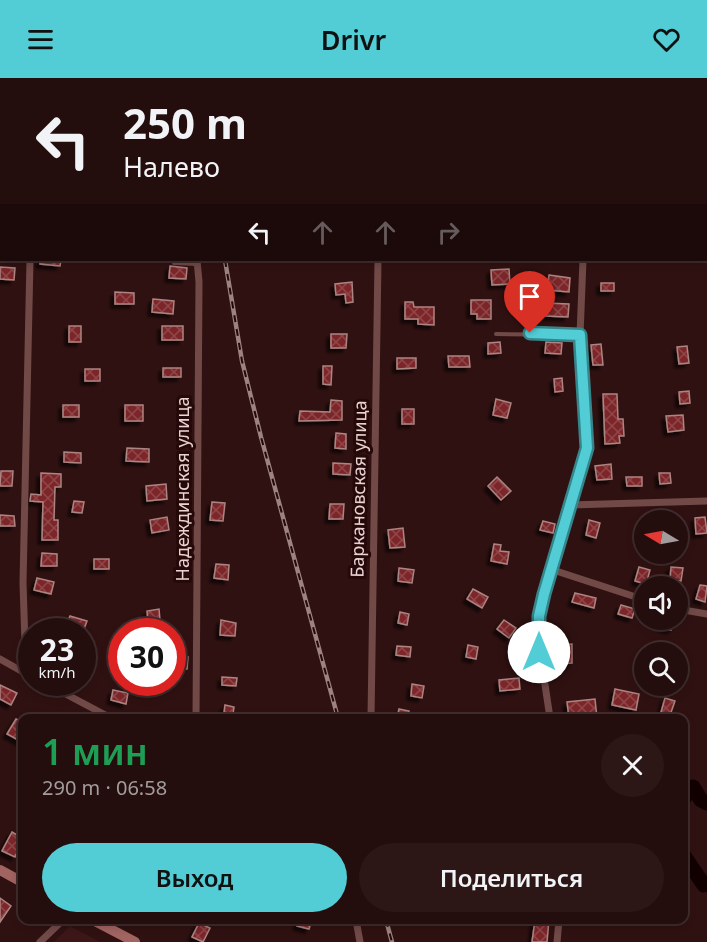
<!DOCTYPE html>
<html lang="ru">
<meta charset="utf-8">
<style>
body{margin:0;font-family:"Noto Sans",sans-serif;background:#2c1616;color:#f1f3f6;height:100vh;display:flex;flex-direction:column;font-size:22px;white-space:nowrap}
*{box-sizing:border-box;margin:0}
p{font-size:20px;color:#a39c9d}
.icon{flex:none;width:33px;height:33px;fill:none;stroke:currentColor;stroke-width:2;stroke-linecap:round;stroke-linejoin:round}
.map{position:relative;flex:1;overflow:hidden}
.sheet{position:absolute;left:18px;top:636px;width:670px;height:210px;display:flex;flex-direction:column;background:#240d0d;border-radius:12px;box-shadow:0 3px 9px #0003,0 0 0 2px #412d2e}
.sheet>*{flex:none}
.hud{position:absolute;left:0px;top:0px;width:708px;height:183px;box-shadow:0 3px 9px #0003,0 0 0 2px #412d2e;background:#240d0d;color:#f1f3f6;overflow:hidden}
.needle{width:39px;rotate:280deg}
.buttons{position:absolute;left:634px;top:432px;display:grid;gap:12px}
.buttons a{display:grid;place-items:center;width:54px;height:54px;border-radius:50%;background:#240d0d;box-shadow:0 3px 9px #0003,0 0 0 2px #412d2e;font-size:30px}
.speed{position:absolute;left:18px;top:540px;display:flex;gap:12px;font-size:30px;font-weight:700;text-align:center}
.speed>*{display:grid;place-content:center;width:78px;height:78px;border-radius:50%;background:#240d0d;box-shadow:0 3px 9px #0003,0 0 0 2px #412d2e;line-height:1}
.speed small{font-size:15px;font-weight:400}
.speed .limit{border:9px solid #d22;background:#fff;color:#111}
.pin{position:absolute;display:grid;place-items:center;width:51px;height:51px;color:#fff;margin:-62px -26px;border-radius:50% 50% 50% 0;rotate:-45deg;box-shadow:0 0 6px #0007}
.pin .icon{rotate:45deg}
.me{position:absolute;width:66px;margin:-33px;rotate:0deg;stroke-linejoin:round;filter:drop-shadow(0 0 4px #0008)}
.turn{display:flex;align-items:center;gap:21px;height:126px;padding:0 24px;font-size:27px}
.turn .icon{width:78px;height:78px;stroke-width:2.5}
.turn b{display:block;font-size:42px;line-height:51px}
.lanes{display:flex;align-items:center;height:57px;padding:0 24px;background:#0003;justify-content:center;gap:30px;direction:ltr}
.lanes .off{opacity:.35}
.round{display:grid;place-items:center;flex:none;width:63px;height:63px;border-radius:32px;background:#2c1616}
.overview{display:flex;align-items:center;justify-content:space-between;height:102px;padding:0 24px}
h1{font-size:36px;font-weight:600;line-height:45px;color:#1e9e55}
.primary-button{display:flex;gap:12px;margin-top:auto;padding:12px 24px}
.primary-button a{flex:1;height:69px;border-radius:36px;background:#52ccd5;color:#111;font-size:24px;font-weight:600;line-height:69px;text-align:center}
.primary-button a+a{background:#2c1616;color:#f1f3f6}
header{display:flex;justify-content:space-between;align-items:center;height:78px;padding:0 24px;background:#52ccd5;color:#111;font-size:27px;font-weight:600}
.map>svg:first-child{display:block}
</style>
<header><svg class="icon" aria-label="menu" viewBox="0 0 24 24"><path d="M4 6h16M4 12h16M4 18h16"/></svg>Drivr<svg class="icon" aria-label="heart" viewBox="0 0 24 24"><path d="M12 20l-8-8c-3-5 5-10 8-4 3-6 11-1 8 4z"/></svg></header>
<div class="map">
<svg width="707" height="864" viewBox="0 0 707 864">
<defs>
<pattern id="building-cross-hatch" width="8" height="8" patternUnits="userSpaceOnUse" patternTransform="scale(1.5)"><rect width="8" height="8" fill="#7d282b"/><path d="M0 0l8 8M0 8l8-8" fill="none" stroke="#8f4649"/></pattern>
<filter id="shadow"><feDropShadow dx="-4" dy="4" stdDeviation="1.5" flood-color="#0009"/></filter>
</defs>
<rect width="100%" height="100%" fill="#301111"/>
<!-- built -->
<polygon fill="#3d1717" points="70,848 100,864 54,864"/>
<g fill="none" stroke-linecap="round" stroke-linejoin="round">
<!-- river -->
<g stroke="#120001" stroke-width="15">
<polyline points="682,0 682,2"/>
<polyline points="706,129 707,130"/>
<polyline points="684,720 693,709 701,722 707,725"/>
<polyline points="684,778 704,807 707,806"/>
</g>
</g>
<!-- building -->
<g fill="url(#building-cross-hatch)" stroke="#ac8481" stroke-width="1.5" filter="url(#shadow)">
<polygon points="40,182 61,182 60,188 40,186"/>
<polygon points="170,188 187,190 186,201 169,200"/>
<polygon points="0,189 15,190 14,202 0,201"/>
<polygon points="509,191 510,206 492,207 491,192"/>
<polygon points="549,197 570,200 569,214 547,212"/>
<polygon points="352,204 353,224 346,225 345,216 336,217 335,206"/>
<rect x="601" y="205" width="13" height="8"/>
<polygon points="115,214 134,215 134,226 115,226"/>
<polygon points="153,221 174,223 173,236 152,234"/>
<polygon points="471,222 491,222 491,241 477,241 477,236 471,236"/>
<polygon points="405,224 413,224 414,229 434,229 434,247 418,246 418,241 405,241"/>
<polygon points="546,225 569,226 568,239 546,238"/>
<rect x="69" y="248" width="12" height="16"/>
<rect x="162" y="248" width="21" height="14"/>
<polygon points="331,256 347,256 346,270 331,270"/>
<polygon points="500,264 501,275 488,276 488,265"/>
<polygon points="546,264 562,265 561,276 545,275"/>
<polygon points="601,266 603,287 593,287 591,267"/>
<polygon points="687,268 689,285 679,286 677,269"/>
<polygon points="448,278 469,278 470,289 449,289"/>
<polygon points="397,280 416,280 416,290 397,291"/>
<polygon points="323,288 332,288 331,307 323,306"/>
<rect x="163" y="290" width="18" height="9"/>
<rect x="85" y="291" width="15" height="12"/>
<polygon points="562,300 563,313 555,314 554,301"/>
<polygon points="689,313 690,325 680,326 679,314"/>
<polygon points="603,316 617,316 618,341 623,341 624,358 619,358 620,365 605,366"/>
<polygon points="496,321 511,325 507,340 493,337"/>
<polygon points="331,322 342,323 342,342 299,343 300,333 330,334"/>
<rect x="63" y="327" width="16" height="12"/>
<rect x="125" y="327" width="18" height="16"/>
<rect x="402" y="331" width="12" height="15"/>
<polygon points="683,337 684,352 668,354 666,338"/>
<polygon points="336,355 346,356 346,371 335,370"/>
<polygon points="127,370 149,371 149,384 126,383"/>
<polygon points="64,374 81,375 81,385 64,384"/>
<polygon points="333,385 351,386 350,397 333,396"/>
<polygon points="611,386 612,401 597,402 595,388"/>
<polygon points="1,393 13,393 12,408 0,408"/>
<polygon points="41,395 61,396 61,409 55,409 54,442 58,442 58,462 42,462 43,424 30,423 31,416 41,417"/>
<polygon points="659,395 670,395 671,405 660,406"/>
<polygon points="497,399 511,413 501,422 488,408"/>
<polygon points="626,399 642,399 642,408 627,408"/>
<polygon points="166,406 167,421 147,423 146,408"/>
<polygon points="74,423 84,424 82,435 72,434"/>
<polygon points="212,424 225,425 223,443 210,442"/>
<polygon points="330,426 344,426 343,441 329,441"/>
<polygon points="0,437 14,438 15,448 0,448"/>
<polygon points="167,439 169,452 152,455 150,442"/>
<polygon points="705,439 707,455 696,456 695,440"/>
<polygon points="589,442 600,445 596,460 586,457"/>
<polygon points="543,443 555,446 553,455 540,452"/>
<polygon points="403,450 405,469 390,470 388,452"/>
<polygon points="494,466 501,467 500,473 509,474 507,486 491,483"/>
<polygon points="42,475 57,476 57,488 41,488"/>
<rect x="94" y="481" width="15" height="10"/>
<polygon points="216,486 229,487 228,502 214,500"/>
<polygon points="639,489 650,492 646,506 635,503"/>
<polygon points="671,489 683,490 681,503 670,502"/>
<polygon points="399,490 414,492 412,505 398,503"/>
<polygon points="37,500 54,504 51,516 34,512"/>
<polygon points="700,507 707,508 705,524 696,521"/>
<polygon points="473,511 488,519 482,530 467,521"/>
<polygon points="575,515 596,520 594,530 572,524"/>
<polygon points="621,527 635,531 632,540 618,536"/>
<polygon points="159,531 160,542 148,543 147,533"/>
<polygon points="400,534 409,536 407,547 398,545"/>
<polygon points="70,538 87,543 84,551 67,545"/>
<polygon points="221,542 236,545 235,558 220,557"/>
<polygon points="504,542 516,550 509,560 497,551"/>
<polygon points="665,542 675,542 671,552 662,549"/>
<polygon points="572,566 572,585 557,586 557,567"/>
<polygon points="468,567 478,569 476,581 466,579"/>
<polygon points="397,568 411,569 410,579 396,577"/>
<polygon points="172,578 188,579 187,591 172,590"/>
<polygon points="222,599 237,600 236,608 222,607"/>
<polygon points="519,600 520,611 500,613 499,602"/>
<polygon points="412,606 424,608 422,620 411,618"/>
<polygon points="0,607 17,615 11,627 0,621"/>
<polygon points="615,611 639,616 636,632 612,627"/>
<polygon points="113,612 128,615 126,626 111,622"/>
<polygon points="665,620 675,623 669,640 660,638"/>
<polygon points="595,621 597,640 569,640 567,624"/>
<polygon points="225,627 234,629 233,636 224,635"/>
<polygon points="399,631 409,633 407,640 397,640"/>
<polygon points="16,641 22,644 22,664 7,656"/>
<polygon points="12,754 22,760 22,764 15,779 2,773"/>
<polygon points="0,820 11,828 0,844"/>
<polygon points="299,842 312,842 309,851 297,848"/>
<polygon points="535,842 549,842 547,864 532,864"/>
<polygon points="199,845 210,850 203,864 192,859"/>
</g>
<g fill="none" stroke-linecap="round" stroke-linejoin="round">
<!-- lane -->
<g stroke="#714a48" stroke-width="4">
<polyline points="174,185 197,186"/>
<polyline points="496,256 579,257"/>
</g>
<!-- street -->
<g stroke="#714a48" stroke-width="7">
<polyline points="523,0 524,2"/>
<polyline points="34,2 34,0"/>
<polyline points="187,2 187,0"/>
<polyline points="383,2 383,0"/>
<polyline points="0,6 2,6"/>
<polyline points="570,427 707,423"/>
<polyline points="550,491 645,522"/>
<polyline points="678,531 707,536"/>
<polyline points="0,581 32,599"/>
<polyline points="26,596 23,505 30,182"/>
<polyline points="43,604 111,640"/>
<polyline points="196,640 199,204 197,182"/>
<polyline points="371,640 378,182"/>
<polyline points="550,640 538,560 539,538 550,491 587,370 580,257 583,182"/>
<polyline points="356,842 360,864"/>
<polyline points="40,864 63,842"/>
<polyline points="557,864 559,842"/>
</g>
<!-- secondary -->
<g stroke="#a16461" stroke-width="10">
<polyline points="0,792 22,804"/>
<polyline points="93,842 135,864"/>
</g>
<!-- rail casing -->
<g stroke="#9c8382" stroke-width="4.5">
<g id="rail">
<polyline points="213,0 213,2"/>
<polyline points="225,182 242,283 261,359 338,640"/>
<polyline points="386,842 392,864"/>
</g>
</g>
<!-- rail -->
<use href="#rail" stroke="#250808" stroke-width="2" stroke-dasharray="7" stroke-linecap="butt"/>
</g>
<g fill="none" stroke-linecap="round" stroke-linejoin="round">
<!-- route casing -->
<g stroke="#35858a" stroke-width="15">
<polyline id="route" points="530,255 580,257 587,370 544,516 539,538 539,574"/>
</g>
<!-- route -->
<use href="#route" stroke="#52ccd5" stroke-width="10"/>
</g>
<g text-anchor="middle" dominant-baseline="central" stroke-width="6" stroke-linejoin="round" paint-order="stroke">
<!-- street labels -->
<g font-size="18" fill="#e9d3d2" stroke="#250808">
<text transform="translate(182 411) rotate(-90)">Надеждинская улица</text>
<text transform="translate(358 411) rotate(-89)">Баркановская улица</text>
</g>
</g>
</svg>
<div class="buttons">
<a><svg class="needle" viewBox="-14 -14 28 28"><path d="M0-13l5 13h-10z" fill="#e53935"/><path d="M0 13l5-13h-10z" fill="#a39c9d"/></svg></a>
<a><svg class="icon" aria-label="sound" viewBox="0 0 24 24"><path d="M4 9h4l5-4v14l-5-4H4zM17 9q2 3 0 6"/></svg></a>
<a><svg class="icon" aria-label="search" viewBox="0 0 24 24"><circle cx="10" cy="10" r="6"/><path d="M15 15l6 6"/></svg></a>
</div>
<div class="speed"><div>23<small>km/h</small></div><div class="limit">30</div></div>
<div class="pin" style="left:530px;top:255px;background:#d93025"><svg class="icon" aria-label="arrive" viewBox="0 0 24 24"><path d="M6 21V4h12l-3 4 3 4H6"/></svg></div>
<svg class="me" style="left:539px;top:574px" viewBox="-20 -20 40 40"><circle r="19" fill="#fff"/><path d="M0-13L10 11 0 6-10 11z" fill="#52ccd5"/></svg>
<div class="hud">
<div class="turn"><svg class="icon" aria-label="left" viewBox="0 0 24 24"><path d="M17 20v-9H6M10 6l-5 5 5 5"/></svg><div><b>250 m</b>Налево</div></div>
<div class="lanes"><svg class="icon" aria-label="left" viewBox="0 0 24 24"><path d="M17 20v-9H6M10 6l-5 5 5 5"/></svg><svg class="icon off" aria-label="ahead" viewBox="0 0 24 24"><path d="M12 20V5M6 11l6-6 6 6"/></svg><svg class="icon off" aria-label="ahead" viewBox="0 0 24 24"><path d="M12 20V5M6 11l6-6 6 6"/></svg><svg class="icon off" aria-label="right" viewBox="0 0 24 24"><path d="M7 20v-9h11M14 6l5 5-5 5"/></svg></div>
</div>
<section class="sheet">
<div class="overview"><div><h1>1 мин</h1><p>290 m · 06:58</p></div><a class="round"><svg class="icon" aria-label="close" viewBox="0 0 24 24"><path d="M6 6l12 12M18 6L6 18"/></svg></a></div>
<div class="primary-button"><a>Выход</a><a>Поделиться</a></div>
</section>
</div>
